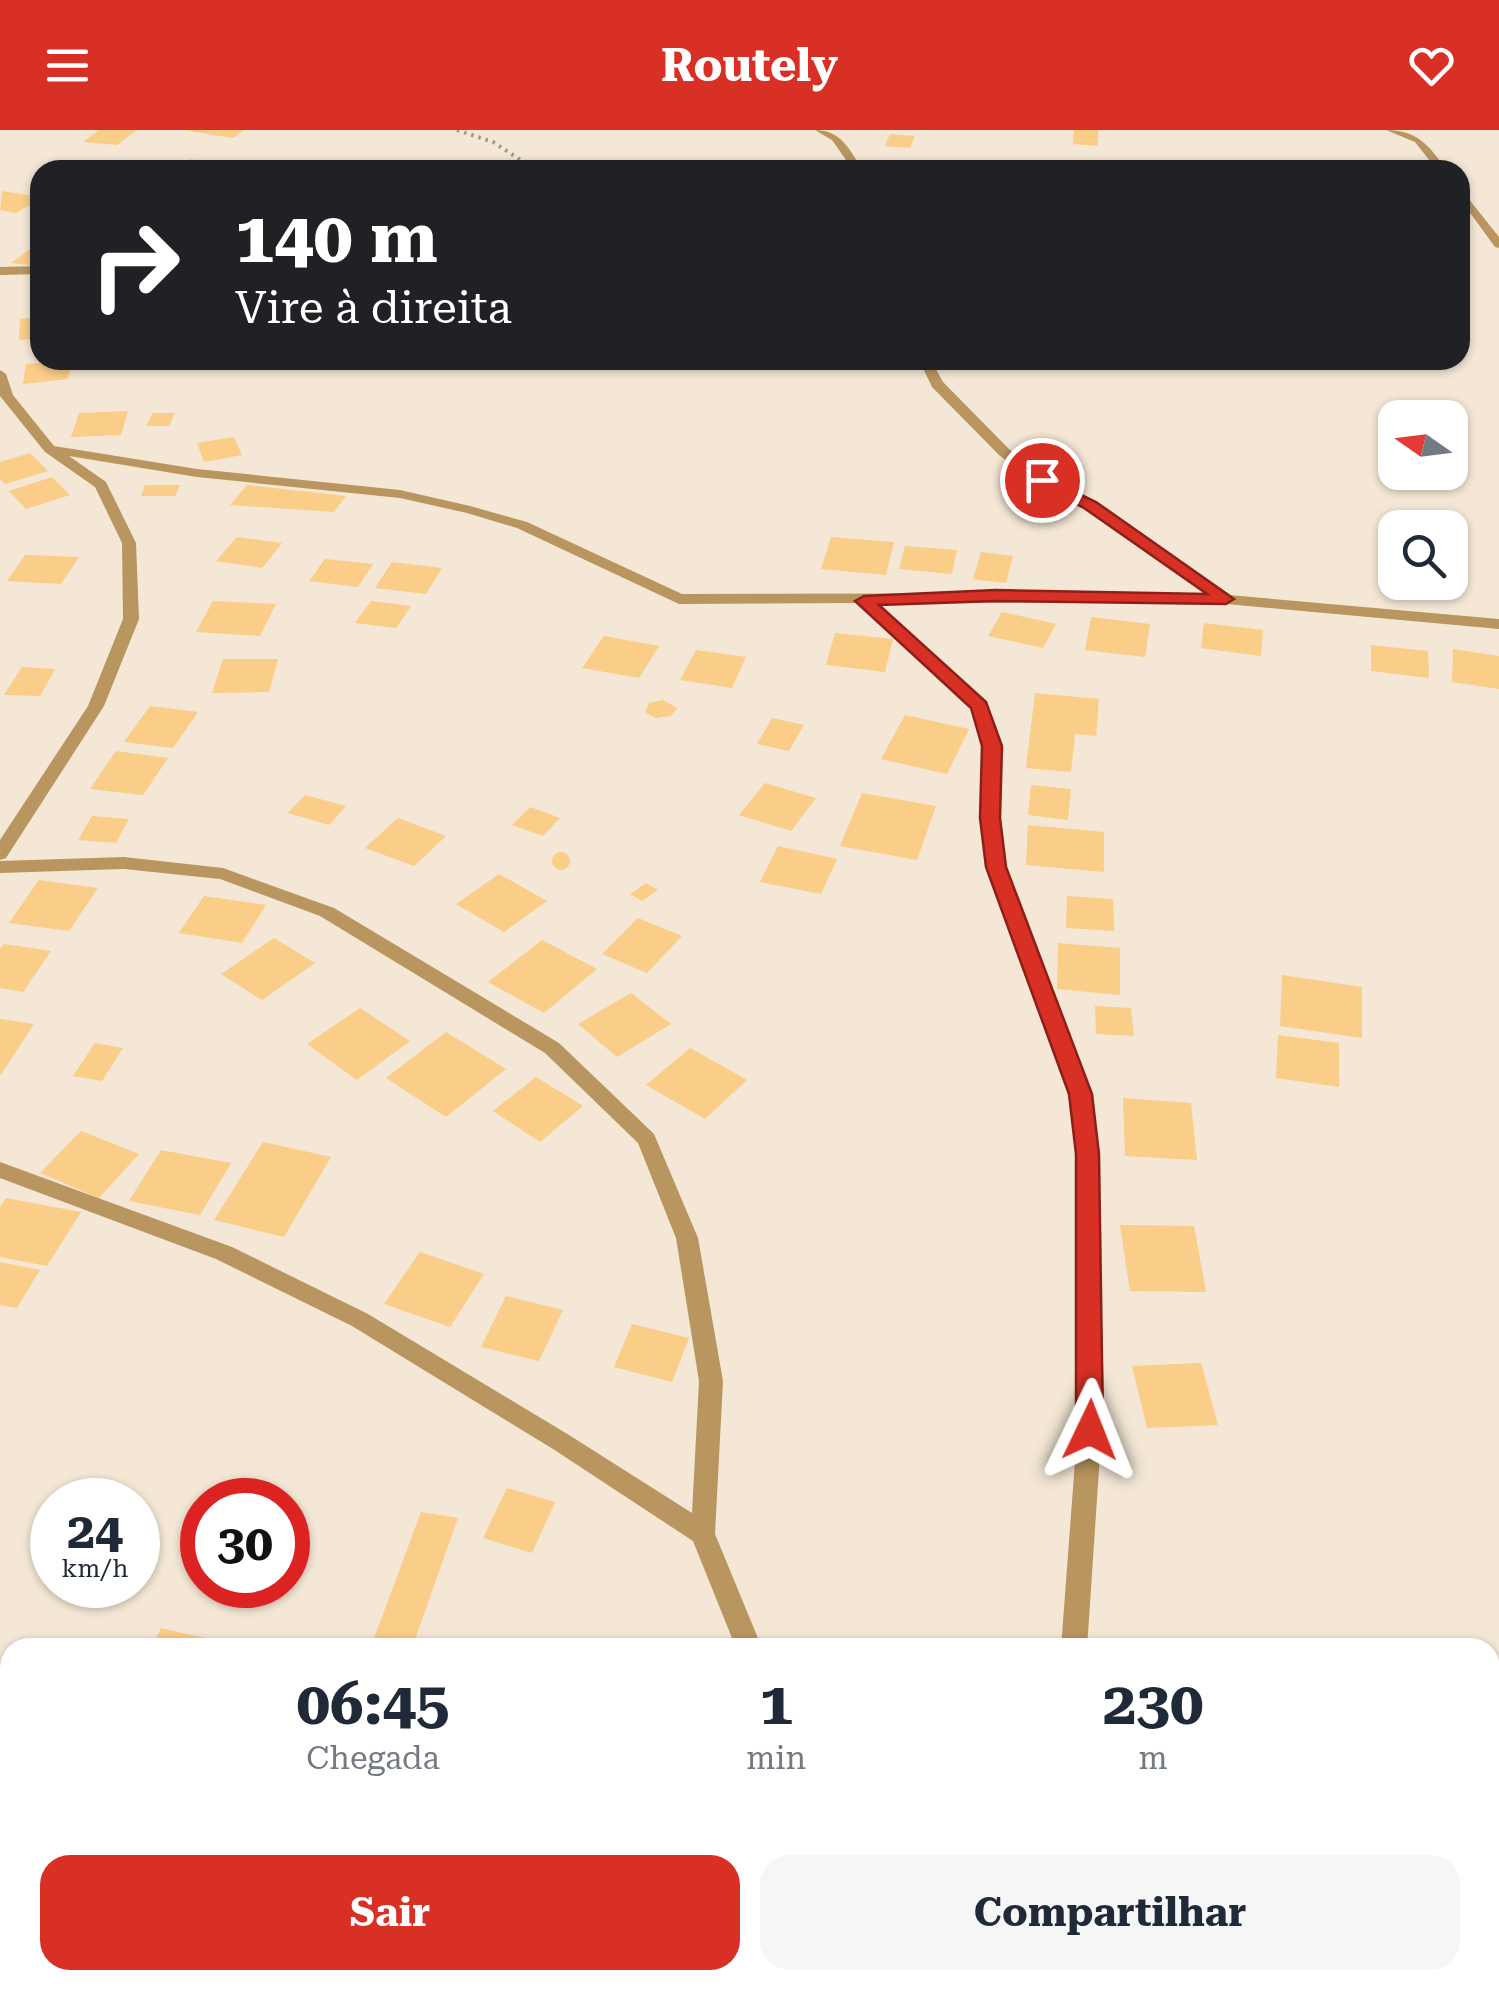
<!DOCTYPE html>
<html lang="pt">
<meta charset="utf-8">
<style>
body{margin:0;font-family:"Roboto Serif",serif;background:#f6f6f7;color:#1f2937;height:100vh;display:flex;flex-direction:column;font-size:38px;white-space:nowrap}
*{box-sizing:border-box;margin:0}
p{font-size:32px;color:#747a83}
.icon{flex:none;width:55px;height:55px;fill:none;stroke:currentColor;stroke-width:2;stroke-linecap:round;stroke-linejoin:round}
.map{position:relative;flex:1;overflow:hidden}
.details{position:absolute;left:0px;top:1508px;width:1500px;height:352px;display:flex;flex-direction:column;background:#fff;border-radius:30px 30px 0 0;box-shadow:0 2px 8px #0004}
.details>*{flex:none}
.hud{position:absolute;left:30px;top:30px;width:1440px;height:210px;border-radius:30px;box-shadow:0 2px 8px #0004;background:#202124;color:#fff;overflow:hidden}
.needle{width:65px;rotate:284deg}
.buttons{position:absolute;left:1378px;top:270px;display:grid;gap:20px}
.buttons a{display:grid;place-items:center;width:90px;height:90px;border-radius:20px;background:#fff;box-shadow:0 2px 8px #0004;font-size:50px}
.speed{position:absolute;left:30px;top:1348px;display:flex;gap:20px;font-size:50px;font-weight:700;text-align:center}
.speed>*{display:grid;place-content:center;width:130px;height:130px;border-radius:50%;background:#fff;box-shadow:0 2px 8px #0004;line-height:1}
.speed small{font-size:25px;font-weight:400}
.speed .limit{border:15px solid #d22;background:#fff;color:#111}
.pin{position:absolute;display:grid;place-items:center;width:85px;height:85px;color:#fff;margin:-42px;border:5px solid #fff;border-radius:50%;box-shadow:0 2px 10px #0007}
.me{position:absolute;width:110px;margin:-55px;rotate:2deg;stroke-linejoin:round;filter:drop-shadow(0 0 8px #0008)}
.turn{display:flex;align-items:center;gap:35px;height:210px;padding:0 40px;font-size:45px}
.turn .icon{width:130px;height:130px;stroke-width:2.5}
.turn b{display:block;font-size:70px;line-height:85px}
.eta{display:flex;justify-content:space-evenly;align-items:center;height:170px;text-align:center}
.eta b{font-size:60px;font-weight:700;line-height:70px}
.primary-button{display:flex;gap:20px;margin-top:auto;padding:20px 40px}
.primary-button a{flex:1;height:115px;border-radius:30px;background:#d93025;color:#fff;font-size:40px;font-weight:700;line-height:115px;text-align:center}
.primary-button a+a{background:#f6f6f7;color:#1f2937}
header{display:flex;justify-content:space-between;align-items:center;height:130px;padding:0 40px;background:#d93025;color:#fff;font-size:45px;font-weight:700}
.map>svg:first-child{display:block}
</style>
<header><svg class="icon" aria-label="menu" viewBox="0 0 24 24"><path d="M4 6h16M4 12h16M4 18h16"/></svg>Routely<svg class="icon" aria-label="heart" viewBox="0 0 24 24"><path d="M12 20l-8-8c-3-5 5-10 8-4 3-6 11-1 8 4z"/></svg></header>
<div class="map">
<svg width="1499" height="1859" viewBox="0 0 1499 1859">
<rect width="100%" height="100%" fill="#f4e7d5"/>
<!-- building -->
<g fill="#facd88">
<polygon points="99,0 137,0 117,15 83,12"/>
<polygon points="184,0 244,0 233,8"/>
<polygon points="1074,0 1098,0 1098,16 1073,14"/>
<polygon points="890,4 915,6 910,18 885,16"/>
<polygon points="191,29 208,33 194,40 167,40"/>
<polygon points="2,61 40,67 40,69 16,83 0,80"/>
<polygon points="30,119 40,120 40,136 11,133"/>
<polygon points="40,187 40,208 19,210 20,189"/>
<polygon points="72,230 68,249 23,254 26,234"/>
<polygon points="244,230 288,230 285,237 241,236"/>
<polygon points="128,281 121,305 71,307 79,283"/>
<polygon points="153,283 175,283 169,296 146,296"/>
<polygon points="234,307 242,325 204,332 197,313"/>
<polygon points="30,323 48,341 5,354 0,349 0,332"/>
<polygon points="52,347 70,365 26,379 9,361"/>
<polygon points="145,355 180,355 175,366 141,366"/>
<polygon points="247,355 346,366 334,382 230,375"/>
<polygon points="237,407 282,413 262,438 216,431"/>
<polygon points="831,407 894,412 886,445 821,439"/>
<polygon points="905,416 957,420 952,444 899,439"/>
<polygon points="981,422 1013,426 1006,453 973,449"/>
<polygon points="25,425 79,427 61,454 7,451"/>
<polygon points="325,429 373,434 358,457 309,451"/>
<polygon points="392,432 442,438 426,464 375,458"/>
<polygon points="213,471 276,474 260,506 196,502"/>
<polygon points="371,471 411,476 396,498 355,493"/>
<polygon points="1002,482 1056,494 1043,518 988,506"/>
<polygon points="1091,487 1150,494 1145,527 1085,520"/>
<polygon points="1204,493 1263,500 1261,526 1201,518"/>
<polygon points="835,503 893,509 885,542 826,535"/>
<polygon points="604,506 659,516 639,548 582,538"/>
<polygon points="1371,515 1428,521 1429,548 1371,541"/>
<polygon points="1453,519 1499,526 1499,559 1452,552"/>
<polygon points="696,520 746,527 732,558 680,550"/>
<polygon points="223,529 278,529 269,562 212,563"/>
<polygon points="22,537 55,539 40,566 4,565"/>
<polygon points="1035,563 1099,569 1096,606 1075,604 1071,642 1026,638"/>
<polygon points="663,570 677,578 671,586 656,588 645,582 649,573"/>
<polygon points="150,576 198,582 173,618 124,612"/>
<polygon points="905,585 969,599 947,644 881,629"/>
<polygon points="772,588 804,595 789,621 757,614"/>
<polygon points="116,621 168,628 143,665 90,659"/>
<polygon points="765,653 816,668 791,701 739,685"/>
<polygon points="1031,655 1071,659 1068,690 1028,685"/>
<polygon points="862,663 936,676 917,730 840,716"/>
<polygon points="305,665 346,676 329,695 288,683"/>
<polygon points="530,677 560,688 543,706 512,695"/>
<polygon points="92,686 129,689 116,713 78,710"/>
<polygon points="398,688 446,706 414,736 365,718"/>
<polygon points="1028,695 1104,702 1104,742 1026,735"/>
<polygon points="778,716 837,729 821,764 760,752"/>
<circle cx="561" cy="731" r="9"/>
<polygon points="499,744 547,771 504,802 456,774"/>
<polygon points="39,750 98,758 69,801 9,793"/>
<polygon points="646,753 658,760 642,771 630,764"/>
<polygon points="204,766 266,775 242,813 179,803"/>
<polygon points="1067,766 1113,769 1114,801 1066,798"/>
<polygon points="638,788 682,806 647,843 602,824"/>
<polygon points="274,808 315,833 262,870 221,844"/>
<polygon points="542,810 597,839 544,883 488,852"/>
<polygon points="1058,813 1120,818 1120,865 1057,859"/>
<polygon points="4,814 51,821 23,862 0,858 0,819"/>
<polygon points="1282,845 1362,857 1362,908 1280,896"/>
<polygon points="631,863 671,894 617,927 578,894"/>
<polygon points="1095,876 1131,878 1134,906 1096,904"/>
<polygon points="360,878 410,911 357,950 307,914"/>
<polygon points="0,889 34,894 0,946"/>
<polygon points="446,902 506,939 446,987 386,948"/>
<polygon points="1278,905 1339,913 1339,957 1276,948"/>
<polygon points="95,913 123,918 102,951 73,946"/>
<polygon points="690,918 747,950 705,989 646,955"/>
<polygon points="536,947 583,976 540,1012 493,981"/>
<polygon points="1123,968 1191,973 1197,1030 1125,1026"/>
<polygon points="81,1001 139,1024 99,1068 40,1043"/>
<polygon points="263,1012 331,1027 284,1107 214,1090"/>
<polygon points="161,1020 231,1033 200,1085 129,1071"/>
<polygon points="6,1068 81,1082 47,1136 0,1127 0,1077"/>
<polygon points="1120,1095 1194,1096 1206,1162 1130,1161"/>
<polygon points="420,1122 484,1144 450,1197 384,1174"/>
<polygon points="0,1132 40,1140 17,1178 0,1175"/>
<polygon points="506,1166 563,1180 539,1231 481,1217"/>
<polygon points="632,1194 689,1208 672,1252 614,1237"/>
<polygon points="1201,1233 1218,1295 1147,1298 1132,1236"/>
<polygon points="507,1358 555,1372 532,1423 483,1408"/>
<polygon points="421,1382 458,1388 412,1518 373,1511"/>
<polygon points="161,1498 240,1516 239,1518 152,1518"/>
<polygon points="0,1638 10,1641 10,1745 0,1743"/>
<polygon points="261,1850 380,1850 377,1859 258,1859"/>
<polygon points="405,1850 511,1850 509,1859 402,1859"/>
<polygon points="560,1850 618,1850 634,1859 555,1859"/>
<rect x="1126" y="1850" width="102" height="9"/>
<polygon points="1263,1850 1409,1850 1412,1859 1263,1859"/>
</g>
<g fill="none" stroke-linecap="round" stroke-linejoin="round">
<!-- path -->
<polyline stroke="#a1988b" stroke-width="4" stroke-dasharray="2.5 5" stroke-linecap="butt" points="457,0 493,12 536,40"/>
<!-- minor -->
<g fill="#b9955f" fill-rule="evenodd">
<path d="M815,0C842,0 849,20 863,40H853L832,10Z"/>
<path d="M1386,0C1418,0 1429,16 1447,40H1437L1415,12Z"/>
<polygon points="1460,58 1499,107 1499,118 1495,117 1460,69"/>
<polygon points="40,136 40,144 0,145 0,137"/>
<polygon points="919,230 931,230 943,252 1009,319 1046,347 1095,372 1229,465 1499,489 1499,499 1204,472 875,473 988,576 1000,616 999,688 1005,737 1090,964 1097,1024 1104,1265 1087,1518 1061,1518 1080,1265 1077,1024 1070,964 987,737 981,688 984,616 972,578 858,473 679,474 517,398 467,383 400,368 197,347 69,326 106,352 136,413 139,489 104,576 6,728 0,730 0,710 88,576 123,489 122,413 95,357 45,322 0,266 0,240 6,244 13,265 54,316 197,339 400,360 470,376 527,392 682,464 1206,463 1085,378 1036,353 999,325 932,257"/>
<polygon points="124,727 223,738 334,778 559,913 654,1004 698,1108 723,1251 715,1404 762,1518 736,1518 693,1411 553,1319 352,1196 216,1129 0,1048 0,1032 232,1117 368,1184 569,1305 692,1383 699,1251 676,1108 638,1013 545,923 320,786 220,749 124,739 0,743 0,731"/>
<polygon points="0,1578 10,1582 10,1608 0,1604"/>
<polygon points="809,1850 865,1850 869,1859 813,1859"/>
<polygon points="940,1850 974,1850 978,1859 944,1859"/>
<polygon points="997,1850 1027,1850 1025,1859 995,1859"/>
</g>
</g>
<!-- route -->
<polygon fill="#d93025" stroke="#8d1f18" stroke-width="2.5" points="1042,346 1096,372 1234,469 1226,474 996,471 879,475 986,572 1002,616 1000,688 1006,737 1092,964 1099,1024 1103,1300 1099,1308 1090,1311 1080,1308 1076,1300 1076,1024 1069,964 986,737 980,688 982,616 971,578 855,471 864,466 996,460 1207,464 1084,378 1036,354 1036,347"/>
</svg>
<div class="buttons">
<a><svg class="needle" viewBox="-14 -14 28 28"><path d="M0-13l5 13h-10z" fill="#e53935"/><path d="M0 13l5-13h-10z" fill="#747a83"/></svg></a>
<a><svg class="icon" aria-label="search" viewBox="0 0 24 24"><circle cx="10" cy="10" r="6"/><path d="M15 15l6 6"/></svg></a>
</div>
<div class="speed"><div>24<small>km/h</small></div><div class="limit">30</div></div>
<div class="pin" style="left:1042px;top:350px;background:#d93025"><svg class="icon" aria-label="arrive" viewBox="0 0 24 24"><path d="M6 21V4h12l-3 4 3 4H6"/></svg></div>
<svg class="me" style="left:1090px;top:1300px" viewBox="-20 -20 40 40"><path d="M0-17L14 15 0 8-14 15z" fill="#d93025" stroke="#fff" stroke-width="4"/></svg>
<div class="hud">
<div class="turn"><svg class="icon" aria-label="right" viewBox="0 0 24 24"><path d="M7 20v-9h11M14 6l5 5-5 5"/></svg><div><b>140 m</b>Vire à direita</div></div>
</div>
<section class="details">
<div class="eta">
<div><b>06:45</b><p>Chegada</p></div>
<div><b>1</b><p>min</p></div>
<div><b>230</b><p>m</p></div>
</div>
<div class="primary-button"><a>Sair</a><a>Compartilhar</a></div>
</section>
</div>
